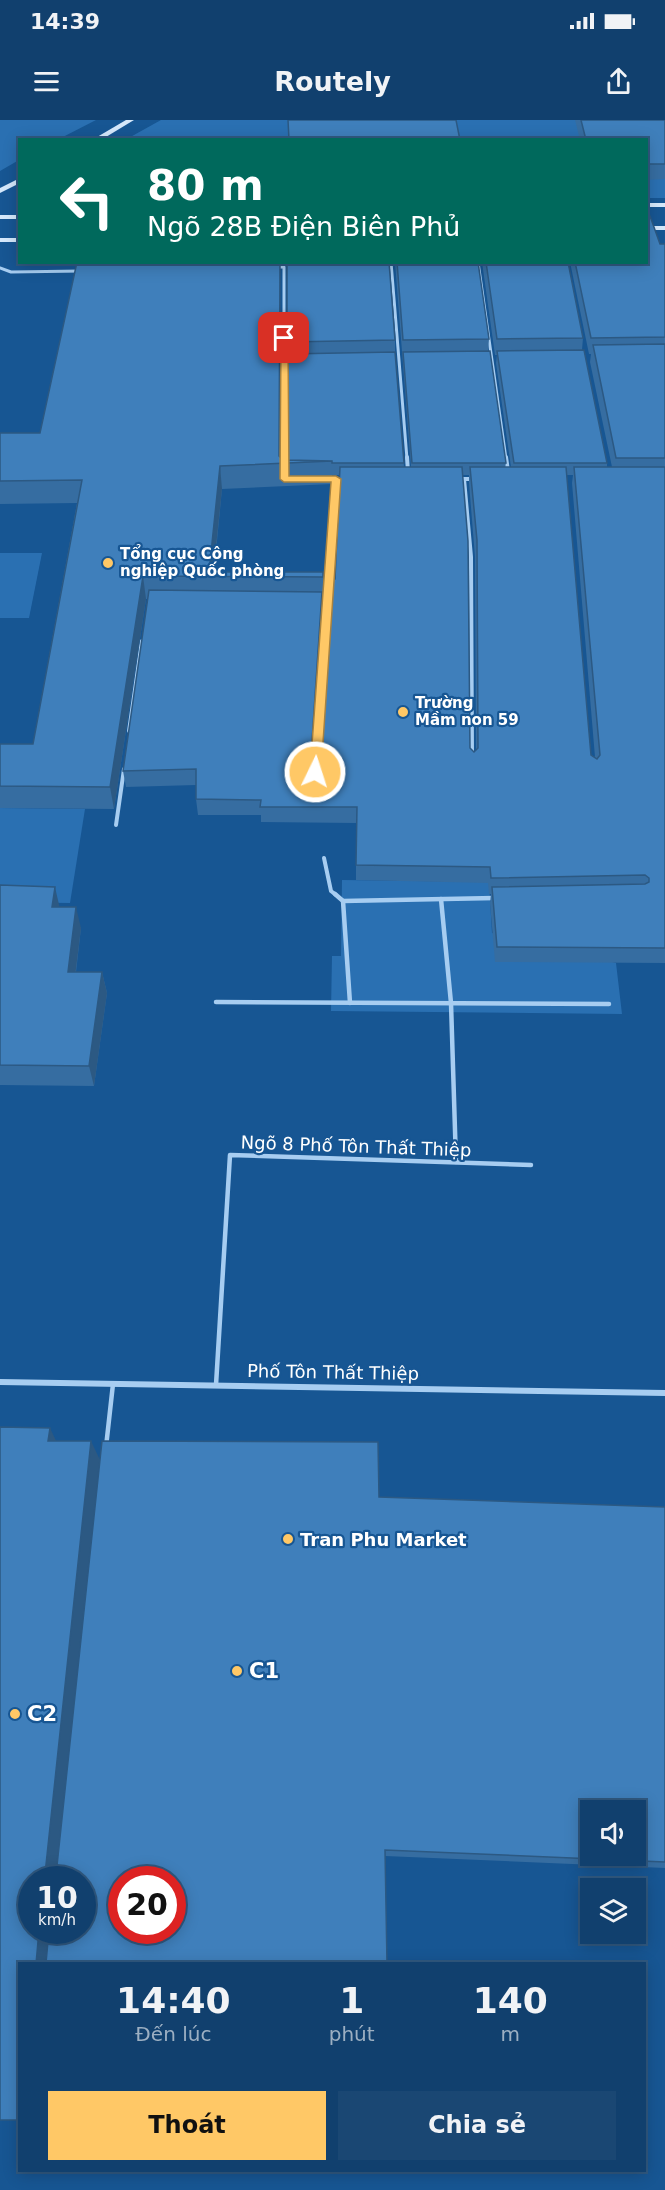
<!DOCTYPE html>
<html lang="vi">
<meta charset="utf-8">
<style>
body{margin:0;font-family:"DejaVu Sans",sans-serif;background:#1a4773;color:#f1f3f6;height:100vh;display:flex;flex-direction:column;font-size:22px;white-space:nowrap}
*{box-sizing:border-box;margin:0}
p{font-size:20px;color:#9cafc2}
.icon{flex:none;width:33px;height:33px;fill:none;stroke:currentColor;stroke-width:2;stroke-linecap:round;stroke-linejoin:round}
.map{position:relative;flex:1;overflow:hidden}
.sheet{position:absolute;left:18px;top:1842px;width:628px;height:210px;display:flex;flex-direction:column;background:#11406e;border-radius:0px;box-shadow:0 3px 15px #0003,0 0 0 2px #305981}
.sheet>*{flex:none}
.top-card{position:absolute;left:18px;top:18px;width:630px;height:126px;border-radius:0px;box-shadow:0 3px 15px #0003,0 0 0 2px #305981;background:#00695c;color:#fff;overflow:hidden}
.fabs{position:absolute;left:580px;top:1680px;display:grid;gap:12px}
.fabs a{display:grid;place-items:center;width:66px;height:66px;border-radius:0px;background:#11406e;box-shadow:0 3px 15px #0003,0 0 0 2px #305981;font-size:30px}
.speed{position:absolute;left:18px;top:1746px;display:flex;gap:12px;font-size:30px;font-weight:700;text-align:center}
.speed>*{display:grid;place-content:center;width:78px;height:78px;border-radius:50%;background:#11406e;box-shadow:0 3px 15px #0003,0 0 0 2px #305981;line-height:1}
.speed small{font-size:15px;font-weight:400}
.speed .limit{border:9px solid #d22;background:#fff;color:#111}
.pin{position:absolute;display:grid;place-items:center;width:51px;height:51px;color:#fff;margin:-26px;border-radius:12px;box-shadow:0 3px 9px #0006}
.me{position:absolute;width:66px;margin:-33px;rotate:4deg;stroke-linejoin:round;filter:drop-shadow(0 0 4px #0008)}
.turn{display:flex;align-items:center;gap:21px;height:126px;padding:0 30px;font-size:27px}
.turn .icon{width:78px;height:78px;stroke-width:2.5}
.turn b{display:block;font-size:42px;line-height:51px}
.eta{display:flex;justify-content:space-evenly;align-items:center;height:102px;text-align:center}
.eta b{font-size:36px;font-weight:800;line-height:42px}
.primary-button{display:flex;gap:12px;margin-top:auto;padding:12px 30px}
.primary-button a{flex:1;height:69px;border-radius:0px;background:#ffc866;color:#111;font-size:24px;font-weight:800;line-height:69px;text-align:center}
.primary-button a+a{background:#1a4773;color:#f1f3f6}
.status{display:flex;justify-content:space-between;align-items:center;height:42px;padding:0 30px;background:#11406e;direction:ltr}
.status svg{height:16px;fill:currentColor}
header{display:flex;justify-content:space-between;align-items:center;height:78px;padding:0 30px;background:#11406e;font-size:27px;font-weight:800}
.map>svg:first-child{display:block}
</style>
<div class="status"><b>14:39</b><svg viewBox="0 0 49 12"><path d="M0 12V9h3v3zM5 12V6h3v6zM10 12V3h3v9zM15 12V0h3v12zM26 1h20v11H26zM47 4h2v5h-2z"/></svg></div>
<header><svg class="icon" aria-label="menu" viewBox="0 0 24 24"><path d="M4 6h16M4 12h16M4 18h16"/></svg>Routely<svg class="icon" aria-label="share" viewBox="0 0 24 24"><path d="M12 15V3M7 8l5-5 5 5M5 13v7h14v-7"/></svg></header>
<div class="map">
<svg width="665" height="2070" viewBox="0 0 665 2070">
<rect width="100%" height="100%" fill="#175693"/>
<!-- green -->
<g fill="#2a70b2">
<polygon points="0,0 96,0 59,19 20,20 19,40 0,51"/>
<polygon points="161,0 665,0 665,78 647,78 646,20 125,20"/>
<polygon points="0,433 42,433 29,498 0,498"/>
<polygon points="0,688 85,689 70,783 0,782"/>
<polygon points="342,760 489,762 492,813 616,843 622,894 331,891 332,836 341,836"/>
</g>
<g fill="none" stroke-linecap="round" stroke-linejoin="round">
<!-- lane-far2 -->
<g stroke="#a7cdf1" stroke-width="3">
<polyline points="391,142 407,339"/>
<polyline points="478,142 506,339"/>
<polyline points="275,147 284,147 284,339"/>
<polyline points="0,148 11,152 81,151"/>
</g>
<!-- lane-far1 -->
<g stroke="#a7cdf1" stroke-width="4">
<polyline points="284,337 284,346"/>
<polyline points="407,337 408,352"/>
<polyline points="506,337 508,351"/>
<polyline points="457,359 475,359"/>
<polyline points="464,359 471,437 472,635"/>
<polyline points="129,611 142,521"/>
<polyline points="316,644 336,359"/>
<polyline points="116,705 124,649"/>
<polyline points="324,738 331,771 336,775"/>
</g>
<!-- lane -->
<g stroke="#a7cdf1" stroke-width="4.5">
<polyline points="335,774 343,781 350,883"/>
<polyline points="441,779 451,883 456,1042"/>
<polyline points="343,781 495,778"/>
<polyline points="216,882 609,884"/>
<polyline points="216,1265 230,1035 531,1045"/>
<polyline points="106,1327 113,1264"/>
</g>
<!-- street -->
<polyline stroke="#a7cdf1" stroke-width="6" points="0,1262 665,1273"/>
<!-- secondary -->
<g fill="#d5e8fb" fill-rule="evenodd">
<polygon points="126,0 134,0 101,20 92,20"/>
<polygon points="20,58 20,63 0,73 0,68"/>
<rect x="646" y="83" width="19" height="4"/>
<rect x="0" y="95" width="20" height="4"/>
<rect x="646" y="106" width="19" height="4"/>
<rect x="0" y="118" width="20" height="4"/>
</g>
</g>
<!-- wall -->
<g fill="#366da1" fill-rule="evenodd">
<polygon points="575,0 665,0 665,59 646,60 646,20 580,20"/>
<path d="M647,94L660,124H665V843L495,842L490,783L491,774H489L488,763L356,760V703L261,702V695H198L196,679V665L126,667L123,651L148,479H146L114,689L0,688V624H33L77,383L0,384V313H40L280,157V337L283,340H288L287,142L395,220V232L404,347H411L395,142H478L489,219L488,231L506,343L505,347H511L496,243L497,235H495L482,142H568L583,218L582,230L607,343V347H612L590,242L591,234H589L570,142H646ZM332,355H340L335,459L317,639L313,640L312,638L324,476L323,452H214L222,369L332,364ZM462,355H469V363L475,437L476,630L474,632L470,628ZM566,355H573L572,363L595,637L591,635Z"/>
<polygon points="0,765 59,787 81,808 76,852 102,852 107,873 94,966 0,965"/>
<polygon points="56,1321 100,1340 83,1500 379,1377 665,1387 665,1748 385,1736 0,2000"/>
</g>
<!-- shaded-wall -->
<g fill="#2c5983">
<polygon points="220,346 222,369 213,456 209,452"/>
<polygon points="143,456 146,479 114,689 110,667"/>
<polygon points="322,472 323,488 311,652 311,636"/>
<polygon points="55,767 60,789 52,787"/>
<polygon points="76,787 81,808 73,873 68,852"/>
<polygon points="102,852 107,873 94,966 89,946"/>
<polygon points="50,1308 59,1327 48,1321"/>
<polygon points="91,1321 100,1340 57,1760 48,1760 45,1754"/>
<polygon points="39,1810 51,1810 48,1844 36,1844"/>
</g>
<!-- building -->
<g fill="#3f7fbb" stroke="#2c5983" stroke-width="1.5" fill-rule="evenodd">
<polygon points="288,0 456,0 460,20 289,20"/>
<polygon points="581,0 665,0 665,44 646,44 646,20 586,20"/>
<polygon points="646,85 648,88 647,94 650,96 660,124 665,124 665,217 591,218 575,142 646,142"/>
<polygon points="77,142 280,142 279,336 283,340 332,341 220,346 209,452 323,452 323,457 143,456 110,667 0,666 0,624 33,624 82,360 0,361 0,313 40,313"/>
<polygon points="287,142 389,142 395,220 287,222"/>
<polygon points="397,142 478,142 489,219 403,220"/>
<polygon points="486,142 568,142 583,218 497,219"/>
<polygon points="665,224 665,338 616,338 593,225"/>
<polygon points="584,230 607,343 514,343 497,231"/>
<polygon points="490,231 506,343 412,343 403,232"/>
<polygon points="395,232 404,343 332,343 332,341 288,340 287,234"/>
<polygon points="340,347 462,347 468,421 470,628 474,632 478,628 477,420 470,347 566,347 591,635 597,639 600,635 574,347 665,347 665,828 497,827 492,767 645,764 649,762 649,758 645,755 491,758 490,747 356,745 357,687 260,687 261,680 196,679 196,649 123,651 149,470 322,472 311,636 313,640 317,639 332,459 335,459"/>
<polygon points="0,765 55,767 52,787 76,787 68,852 102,852 89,946 0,945"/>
<path d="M0,1307L50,1308L48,1321H91L45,1754L48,1759H54L56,1755L102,1321L378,1322L379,1377L665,1387V1742L385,1730L387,1844H45L46,1843L49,1810H82V1760H32V1810H39L36,1844H20V2000H0ZM591,1690H636V1736H591ZM122,1760H172V1810H122Z"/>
</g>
<!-- route -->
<polygon fill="#ffc866" stroke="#a68242" stroke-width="1.5" points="281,216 288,218 289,356 336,356 341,359 321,652 315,656 310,652 331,362 284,362 280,359"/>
<!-- markers -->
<g fill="#ffc866" stroke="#175693" stroke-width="2">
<circle cx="108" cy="443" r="6"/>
<circle cx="403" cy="592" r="6"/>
<circle cx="288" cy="1419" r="6"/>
<circle cx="237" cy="1551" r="6"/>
<circle cx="15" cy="1594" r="6"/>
</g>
<g text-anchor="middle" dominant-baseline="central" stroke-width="4.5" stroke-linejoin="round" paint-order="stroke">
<!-- far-poi labels -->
<g font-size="15" font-weight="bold" fill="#fff" stroke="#175693" text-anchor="start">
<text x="120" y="434">Tổng cục Công<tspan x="120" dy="17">nghiệp Quốc phòng</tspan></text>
<text x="415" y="583">Trường<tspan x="415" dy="17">Mầm non 59</tspan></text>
</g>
<!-- street labels -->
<g font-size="18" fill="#fff" stroke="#175693">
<text transform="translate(356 1026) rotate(2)">Ngõ 8 Phố Tôn Thất Thiệp</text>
<text transform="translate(333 1252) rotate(1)">Phố Tôn Thất Thiệp</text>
</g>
<!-- poi labels -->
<g font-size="18" font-weight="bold" fill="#fff" stroke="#175693" text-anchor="start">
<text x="300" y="1419">Tran Phu Market</text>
</g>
<!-- near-poi labels -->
<g font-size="21" font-weight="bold" fill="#fff" stroke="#175693" text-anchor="start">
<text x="249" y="1551">C1</text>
<text x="27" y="1594">C2</text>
</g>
</g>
</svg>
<div class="fabs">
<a><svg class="icon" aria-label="sound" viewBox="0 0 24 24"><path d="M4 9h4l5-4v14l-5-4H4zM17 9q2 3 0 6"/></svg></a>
<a><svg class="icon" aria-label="layers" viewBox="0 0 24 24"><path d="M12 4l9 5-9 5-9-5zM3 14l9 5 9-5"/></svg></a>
</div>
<div class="speed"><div>10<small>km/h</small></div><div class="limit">20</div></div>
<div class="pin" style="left:284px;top:218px;background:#d93025"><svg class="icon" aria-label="arrive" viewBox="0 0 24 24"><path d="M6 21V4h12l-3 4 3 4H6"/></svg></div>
<svg class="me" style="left:315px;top:652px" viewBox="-20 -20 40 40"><circle r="17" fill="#ffc866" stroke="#fff" stroke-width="3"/><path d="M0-11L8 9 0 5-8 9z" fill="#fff"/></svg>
<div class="top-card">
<div class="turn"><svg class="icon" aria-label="left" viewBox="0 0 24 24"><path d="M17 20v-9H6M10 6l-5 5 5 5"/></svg><div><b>80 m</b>Ngõ 28B Điện Biên Phủ</div></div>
</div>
<section class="sheet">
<div class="eta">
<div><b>14:40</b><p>Đến lúc</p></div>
<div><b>1</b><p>phút</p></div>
<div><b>140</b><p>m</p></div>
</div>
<div class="primary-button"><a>Thoát</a><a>Chia sẻ</a></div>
</section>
</div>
